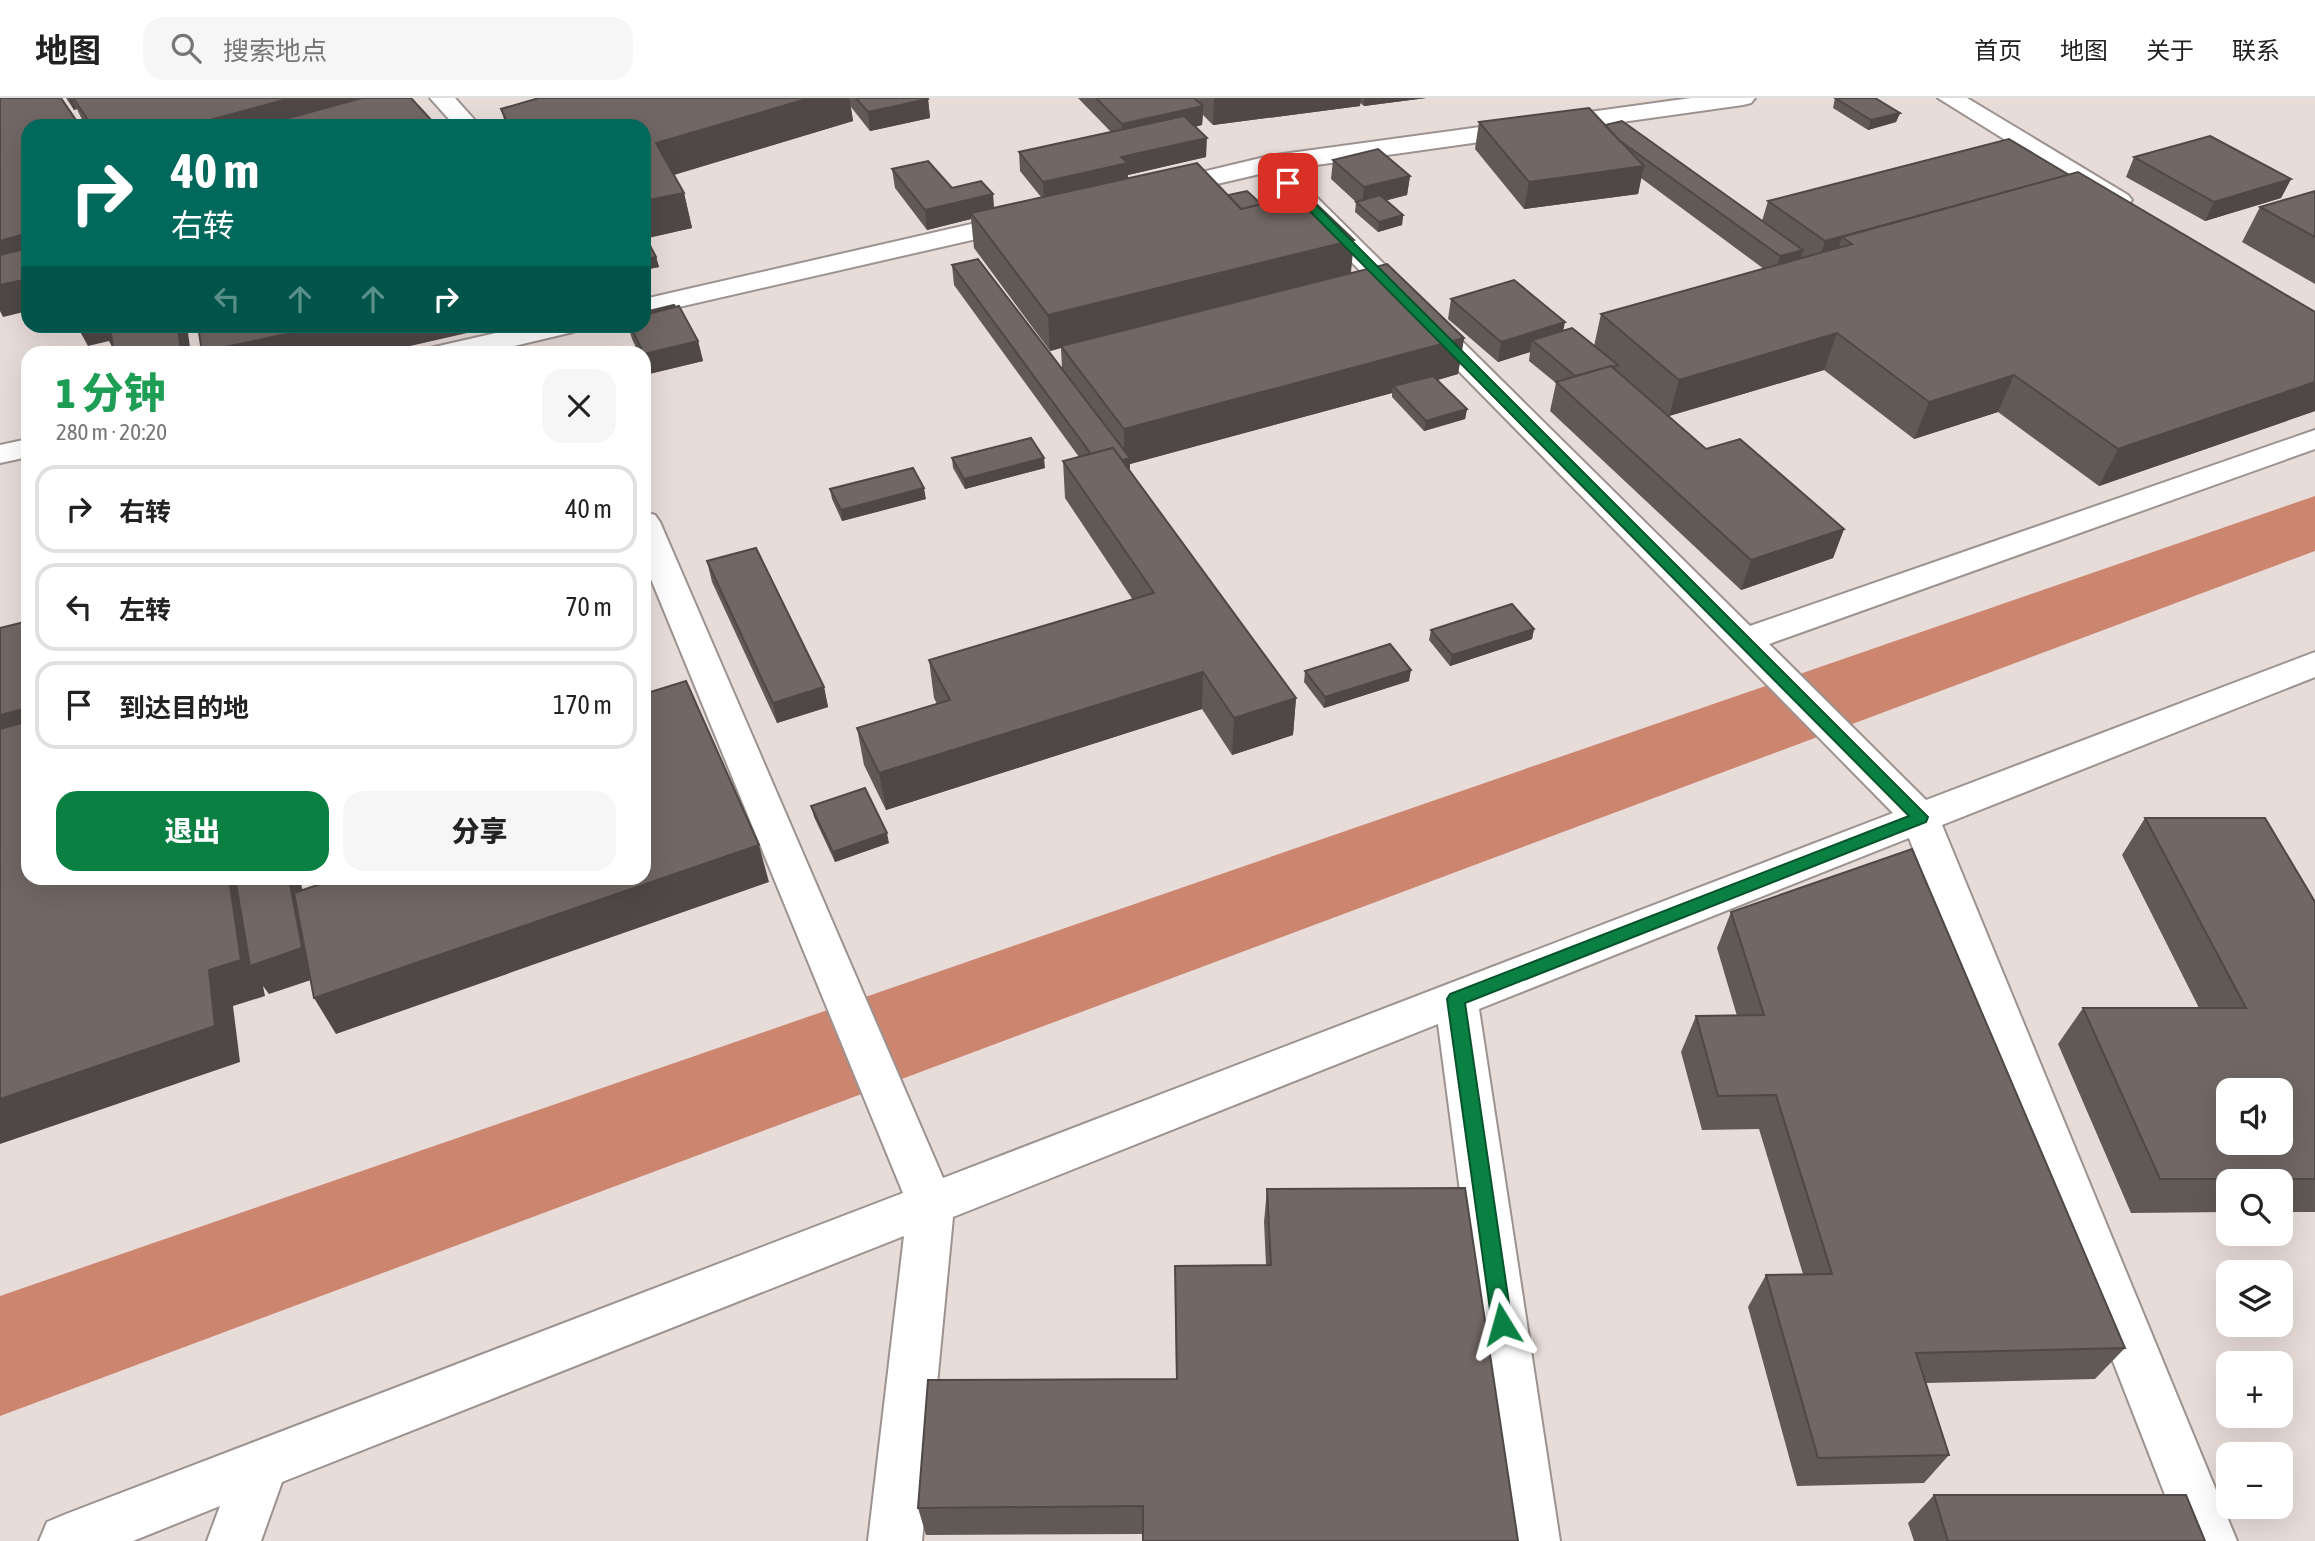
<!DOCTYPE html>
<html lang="zh">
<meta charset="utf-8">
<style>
body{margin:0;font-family:"Asap Condensed","Noto Sans SC",sans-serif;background:#f6f6f6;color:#222;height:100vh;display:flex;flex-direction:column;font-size:26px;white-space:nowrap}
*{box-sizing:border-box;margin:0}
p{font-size:23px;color:#767676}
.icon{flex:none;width:38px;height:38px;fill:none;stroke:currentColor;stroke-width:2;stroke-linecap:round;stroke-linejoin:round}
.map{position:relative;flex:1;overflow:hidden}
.side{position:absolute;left:21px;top:248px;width:630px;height:539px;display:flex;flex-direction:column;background:#fff;border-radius:21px;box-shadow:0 7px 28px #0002}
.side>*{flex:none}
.banner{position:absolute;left:21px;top:21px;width:630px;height:214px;border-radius:21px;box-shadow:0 7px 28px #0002;background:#00695c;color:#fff;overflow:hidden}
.fabs{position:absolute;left:2216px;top:980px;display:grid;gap:14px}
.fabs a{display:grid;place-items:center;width:77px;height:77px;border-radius:14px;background:#fff;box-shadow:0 7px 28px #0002;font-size:35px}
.pin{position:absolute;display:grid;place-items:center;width:60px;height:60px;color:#fff;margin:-30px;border-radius:14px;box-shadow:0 4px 10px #0006}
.me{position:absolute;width:77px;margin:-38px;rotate:352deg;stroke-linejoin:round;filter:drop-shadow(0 0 5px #0008)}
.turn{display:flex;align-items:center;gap:24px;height:147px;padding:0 35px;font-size:32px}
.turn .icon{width:91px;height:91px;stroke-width:2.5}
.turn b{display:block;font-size:49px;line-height:60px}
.lanes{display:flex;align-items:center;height:66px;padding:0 35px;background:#0003;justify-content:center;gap:35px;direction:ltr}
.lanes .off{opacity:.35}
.round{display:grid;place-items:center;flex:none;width:74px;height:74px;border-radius:21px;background:#f6f6f6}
.overview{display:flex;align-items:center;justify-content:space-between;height:119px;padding:0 35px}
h1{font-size:42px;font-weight:800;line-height:52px;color:#1e9e55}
.button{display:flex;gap:14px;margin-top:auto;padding:14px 35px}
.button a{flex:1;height:80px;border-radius:21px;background:#0b8043;color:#fff;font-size:28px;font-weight:800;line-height:80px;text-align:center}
.button a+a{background:#f6f6f6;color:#222}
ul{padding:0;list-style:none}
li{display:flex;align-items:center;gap:21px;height:88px;margin:0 14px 10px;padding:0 21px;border:4px solid #e0e0e0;border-radius:21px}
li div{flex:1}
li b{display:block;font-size:26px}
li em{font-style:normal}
header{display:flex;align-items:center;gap:42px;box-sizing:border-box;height:98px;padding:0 35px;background:#fff;border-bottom:2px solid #e0e0e0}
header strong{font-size:33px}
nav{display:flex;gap:38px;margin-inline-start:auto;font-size:24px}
.search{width:490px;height:63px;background:#f6f6f6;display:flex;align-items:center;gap:18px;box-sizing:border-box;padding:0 24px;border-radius:21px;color:#767676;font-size:26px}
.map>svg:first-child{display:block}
</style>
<header>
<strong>地图</strong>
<div class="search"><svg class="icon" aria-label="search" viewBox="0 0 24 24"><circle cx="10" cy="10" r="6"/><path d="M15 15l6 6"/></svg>搜索地点</div>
<nav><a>首页</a><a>地图</a><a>关于</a><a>联系</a></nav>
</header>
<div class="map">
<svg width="2315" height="1443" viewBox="0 0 2315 1443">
<rect width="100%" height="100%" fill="#e8dcd9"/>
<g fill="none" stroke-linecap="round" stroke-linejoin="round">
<!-- river -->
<polygon fill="#cc856f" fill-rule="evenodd" points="2315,398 2315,453 0,1318 0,1198"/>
<!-- minor casing -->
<g stroke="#9d928f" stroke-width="4">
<g id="minor">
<polygon points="430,0 455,0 480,28 455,28"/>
<polygon points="1691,0 1755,0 1751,5 1743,7 1288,71 1750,528 2315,332 2315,351 1769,546 1926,702 2315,554 2315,579 1942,727 2237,1443 2183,1443 1909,740 1479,911 1560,1443 1506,1443 1438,926 953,1119 922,1443 868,1443 904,1138 282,1384 261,1443 207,1443 220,1408 133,1443 39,1443 47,1424 66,1416 903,1095 644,464 644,414 655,417 660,424 943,1080 1893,715 1264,75 1161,99 1152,96 1148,91 1152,86 1269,58"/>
<polygon points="1938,0 1967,0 2128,97 2132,102 2128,107 2110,107"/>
<polygon points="1024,114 1033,116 1037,122 1033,128 644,217 644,201"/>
<polygon points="527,228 577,228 573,234 480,256 426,256 430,250"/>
<polygon points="28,341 28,359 0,365 0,347"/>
</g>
</g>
<!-- minor -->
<use href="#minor" fill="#fff" fill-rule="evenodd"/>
</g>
<!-- wall -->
<g fill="#615956">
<polygon points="66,0 411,0 435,28 85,28 77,11 74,12"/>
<polygon points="539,0 927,0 928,1 930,20 870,33 851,9 853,23 674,77 684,95 692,130 646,140 656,159 659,169 644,172 644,28 506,28 501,11"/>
<polygon points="1078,0 1426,0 1364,8 1360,5 1360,8 1213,27 1203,17 1202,27 1195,29 1206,59 1128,77 1128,80 1228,97 1261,106 1354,142 1351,175 1464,240 1458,276 1438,282 1467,311 1465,321 1424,333 1392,299 1392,295 1130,366 1130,373 1296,600 1293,637 1232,657 1202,611 886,712 864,667 857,630 937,606 934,600 929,562 1133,502 1065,400 1063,363 1079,359 954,187 952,167 1062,271 1061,250 1050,253 974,150 971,121 927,132 895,90 892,71 952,90 993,96 994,110 1041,99 1020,73 1019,54 1111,34"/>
<polygon points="1835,0 1900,15 1896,24 1868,32 1833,10"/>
<polygon points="1479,24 1605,27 1762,123 1768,103 2069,77 2315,214 2315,313 2099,388 1998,314 1914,341 1824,272 1669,318 1617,272 1706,351 1844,431 1833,460 1741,492 1550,313 1556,285 1529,263 1530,254 1498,264 1448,221 1451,201 1564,233 1594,248 1601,216 1764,171 1641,80 1638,96 1524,111 1475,51"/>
<polygon points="2134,59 2291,81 2281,100 2205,123 2126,79"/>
<polygon points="1333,62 1410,78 1407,97 1386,102 1403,117 1402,127 1378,134 1355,114 1356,104 1331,81"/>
<polygon points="2315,93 2315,186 2242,144 2260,109"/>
<polygon points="628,228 644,228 698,243 703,263 649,276 644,265 644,256 639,256 632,241"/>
<polygon points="952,360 1045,370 965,391 953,370"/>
<polygon points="830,391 926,401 842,423 832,401"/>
<polygon points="707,463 824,589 828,609 777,625 712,484"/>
<polygon points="1534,531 1532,541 1450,568 1429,542 1431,532"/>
<polygon points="1305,573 1409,583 1324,610 1304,584"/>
<polygon points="811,708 889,745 835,764 814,719"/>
<polygon points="2145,720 2315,804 2315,1114 2280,1114 2280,1083 2228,1083 2228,1114 2131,1115 2058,946 2083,910 2199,910 2122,757"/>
<polygon points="1731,814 2125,1250 2095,1281 1926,1285 1949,1357 1924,1385 1797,1388 1748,1209 1766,1177 1803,1176 1759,1031 1702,1032 1681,954 1696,918 1737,918 1717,850"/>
<polygon points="1267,1091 1518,1443 1143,1436 926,1437 918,1410 1176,1281 1175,1168 1266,1167 1264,1124"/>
<polygon points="1934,1397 2205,1443 1914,1443 1908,1425"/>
</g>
<!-- shaded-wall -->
<g fill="#4f4846">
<polygon points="68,0 71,0 77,11 74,12"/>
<polygon points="291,0 393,0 325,28 188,28"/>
<polygon points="810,0 849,0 853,23 663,80 656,45"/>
<polygon points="1214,0 1361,0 1360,8 1213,27"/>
<polygon points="1364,0 1426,0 1364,8"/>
<polygon points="928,1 930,20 870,33 868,14"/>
<polygon points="1203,8 1202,27 1122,45 1122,26"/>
<polygon points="1900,15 1896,24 1868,32 1871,22"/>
<polygon points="1207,40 1206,59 1128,77 1128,85 1044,103 1043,84 1121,59"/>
<polygon points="1644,68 1638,96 1524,111 1529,84"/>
<polygon points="1410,78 1407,97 1362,109 1364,89"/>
<polygon points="2070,78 1852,146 1842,139 1833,167 1816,172 1825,143"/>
<polygon points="2291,81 2281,100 2205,123 2214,104"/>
<polygon points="684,95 692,130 644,141 644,103"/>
<polygon points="993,96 994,116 971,115 971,121 927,132 925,112"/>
<polygon points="1403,117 1402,127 1378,134 1379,124"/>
<polygon points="28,135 28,176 0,185 0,143"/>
<polygon points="1354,142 1350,178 1061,248 1061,250 1050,253 1048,217"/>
<polygon points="1803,152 1797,172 1774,178 1780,158"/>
<polygon points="656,159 659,169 644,172 644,162"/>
<polygon points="28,181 28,213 3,219 0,213 0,187"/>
<polygon points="1565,224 1561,244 1532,242 1530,254 1498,264 1501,244"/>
<polygon points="77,228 110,228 116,256 109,243 88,248"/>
<polygon points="178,228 187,228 191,256 181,256"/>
<polygon points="324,228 489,228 489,230 375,256 203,256 202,254"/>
<polygon points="1837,235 1824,272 1669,318 1679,282"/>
<polygon points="1464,240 1458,276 1397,293 1393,288 1392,295 1130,366 1130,380 1100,368 1124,361 1124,331"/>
<polygon points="698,243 703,263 649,276 644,256"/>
<polygon points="2014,277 1998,314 1914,341 1929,304"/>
<polygon points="2315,284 2315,313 2099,388 2118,351"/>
<polygon points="1467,311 1465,321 1424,333 1426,323"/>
<polygon points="1044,360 1045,370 965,391 964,381"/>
<polygon points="924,390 926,401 842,423 841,412"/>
<polygon points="1844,431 1833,460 1741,492 1751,462"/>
<polygon points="1534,531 1532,541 1450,568 1452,557"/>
<polygon points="1411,572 1409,583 1324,610 1325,599"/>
<polygon points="1203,574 1202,611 886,712 879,675"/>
<polygon points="824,589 828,609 777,625 773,605"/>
<polygon points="1296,600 1293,637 1232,657 1234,620"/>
<polygon points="28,610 28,645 0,653 0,617"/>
<polygon points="887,735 889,745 835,764 833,754"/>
<polygon points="759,747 769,784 336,936 314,900"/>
<polygon points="229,780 300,780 320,879 269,896 263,888 265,898 233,908 240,964 0,1046 0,1001 209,872"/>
</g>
<!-- building -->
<g fill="#716764" stroke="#4f4846" stroke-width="2" fill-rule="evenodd">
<polygon points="0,0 61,0 80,28 28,28 28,135 0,143"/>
<polygon points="73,0 291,0 188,28 92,28"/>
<polygon points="362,0 411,0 434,25 424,28 259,28"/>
<polygon points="539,0 810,0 656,45 684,95 644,103 644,28 509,28 501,11"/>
<polygon points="856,0 927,0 928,1 868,14"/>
<polygon points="1096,0 1194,0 1203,8 1122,26"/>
<polygon points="1835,0 1875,0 1900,15 1871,22"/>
<polygon points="1589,10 1644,68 1529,84 1479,24"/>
<polygon points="1184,18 1207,40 1121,59 1128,65 1043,84 1019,54"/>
<polygon points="1622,23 1803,152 1780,158 1620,43 1605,27"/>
<polygon points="2210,38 2291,81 2214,104 2134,59"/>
<polygon points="2009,41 2069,77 1825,143 1768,103"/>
<polygon points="1378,51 1410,78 1364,89 1333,62"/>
<polygon points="928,63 952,90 981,83 993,96 925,112 892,71"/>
<polygon points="1197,65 1241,111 1306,96 1354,142 1048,217 971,115"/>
<polygon points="2078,74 2315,214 2315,284 2118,351 2014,277 1929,304 1837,235 1679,282 1601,216 1852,146 1842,139"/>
<polygon points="1247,93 1261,106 1241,111 1228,97"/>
<polygon points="2315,93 2315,139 2260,109"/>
<polygon points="1380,97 1403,117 1379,124 1356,104"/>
<polygon points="644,136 656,159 644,162"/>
<polygon points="28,150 28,181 0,187 0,157"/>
<polygon points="978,161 1130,360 1122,362 1113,350 1091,356 952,167"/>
<polygon points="1387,166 1464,240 1124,331 1061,248"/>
<polygon points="1514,182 1565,224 1501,244 1451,201"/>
<polygon points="674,207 675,209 646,216 645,214"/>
<polygon points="679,208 698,243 644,256 630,228 644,228 644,217"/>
<polygon points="103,228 178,228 181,256 114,256 110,228 103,230"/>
<polygon points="198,228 324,228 202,254"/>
<polygon points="1572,230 1618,267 1612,269 1611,268 1575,278 1532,242"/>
<polygon points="1611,268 1706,351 1740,341 1844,431 1751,462 1556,284"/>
<polygon points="1433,278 1467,311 1426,323 1393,288"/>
<polygon points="1031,340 1044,360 964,381 952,360"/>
<polygon points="1113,350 1296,600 1234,620 1203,574 879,675 857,630 950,602 929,562 1154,495 1063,363"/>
<polygon points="913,370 924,390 841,412 830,391"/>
<polygon points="756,450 824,589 773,605 707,463"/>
<polygon points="1512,506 1534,531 1452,557 1431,532"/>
<polygon points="28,523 28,610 0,617 0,530"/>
<polygon points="1390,546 1411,572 1325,599 1305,573"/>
<polygon points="686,583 759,747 314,900 294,795 338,780 644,780 644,596"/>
<polygon points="28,623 28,780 229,780 241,862 209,872 215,928 0,1001 0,631"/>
<polygon points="865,690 887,735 833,754 811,708"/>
<path d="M2145,720H2265L2315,804V1081H2160L2083,910H2246ZM2228,992H2280V1045H2228Z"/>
<polygon points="1912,751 2125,1250 1916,1255 1949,1357 1818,1360 1766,1177 1832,1176 1776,997 1718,998 1696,918 1764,917 1731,814"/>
<polygon points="235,780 289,780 302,850 250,868"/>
<polygon points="1465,1090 1518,1443 1143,1443 1143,1408 918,1410 928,1282 1177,1281 1175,1168 1271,1167 1267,1091"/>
<polygon points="1934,1397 2186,1397 2205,1443 1948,1443"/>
</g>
<!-- route -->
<polygon fill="#0b8043" stroke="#07532c" stroke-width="2" points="1284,83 1292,83 1928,719 1926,724 1465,905 1512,1226 1510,1233 1502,1236 1495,1233 1492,1226 1447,901 1450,896 1909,718 1284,87"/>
</svg>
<div class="fabs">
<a><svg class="icon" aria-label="sound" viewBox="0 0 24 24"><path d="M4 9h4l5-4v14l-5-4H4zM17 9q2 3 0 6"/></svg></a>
<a><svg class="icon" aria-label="search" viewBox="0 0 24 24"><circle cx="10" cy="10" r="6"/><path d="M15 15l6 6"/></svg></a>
<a><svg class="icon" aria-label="layers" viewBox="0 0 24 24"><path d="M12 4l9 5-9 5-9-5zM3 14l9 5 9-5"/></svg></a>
<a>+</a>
<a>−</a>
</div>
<div class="pin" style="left:1288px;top:85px;background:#d93025"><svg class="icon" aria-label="arrive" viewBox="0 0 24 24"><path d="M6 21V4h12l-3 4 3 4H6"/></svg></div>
<svg class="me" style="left:1502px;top:1226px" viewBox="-20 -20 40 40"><path d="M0-17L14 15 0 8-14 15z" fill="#0b8043" stroke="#fff" stroke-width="4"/></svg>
<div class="banner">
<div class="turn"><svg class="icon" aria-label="right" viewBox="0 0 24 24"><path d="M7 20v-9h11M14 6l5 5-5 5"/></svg><div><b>40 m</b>右转</div></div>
<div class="lanes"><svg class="icon off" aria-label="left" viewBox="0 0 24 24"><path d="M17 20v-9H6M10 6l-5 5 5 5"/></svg><svg class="icon off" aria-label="ahead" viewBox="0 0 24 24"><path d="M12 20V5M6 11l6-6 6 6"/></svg><svg class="icon off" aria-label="ahead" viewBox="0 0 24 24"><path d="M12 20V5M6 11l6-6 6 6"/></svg><svg class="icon" aria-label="right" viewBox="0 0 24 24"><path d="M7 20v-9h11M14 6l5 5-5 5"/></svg></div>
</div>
<section class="side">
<div class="overview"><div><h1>1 分钟</h1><p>280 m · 20:20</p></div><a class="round"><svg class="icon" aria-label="close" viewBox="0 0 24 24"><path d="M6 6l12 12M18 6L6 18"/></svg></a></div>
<ul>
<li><svg class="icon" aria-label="right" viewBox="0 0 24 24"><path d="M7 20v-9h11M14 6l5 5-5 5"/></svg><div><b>右转</b></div><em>40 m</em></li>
<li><svg class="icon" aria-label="left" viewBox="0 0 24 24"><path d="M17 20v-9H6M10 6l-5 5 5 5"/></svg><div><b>左转</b></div><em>70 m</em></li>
<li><svg class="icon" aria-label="arrive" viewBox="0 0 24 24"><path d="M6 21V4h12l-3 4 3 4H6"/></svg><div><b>到达目的地</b></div><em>170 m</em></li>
</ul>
<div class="button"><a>退出</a><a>分享</a></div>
</section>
</div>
